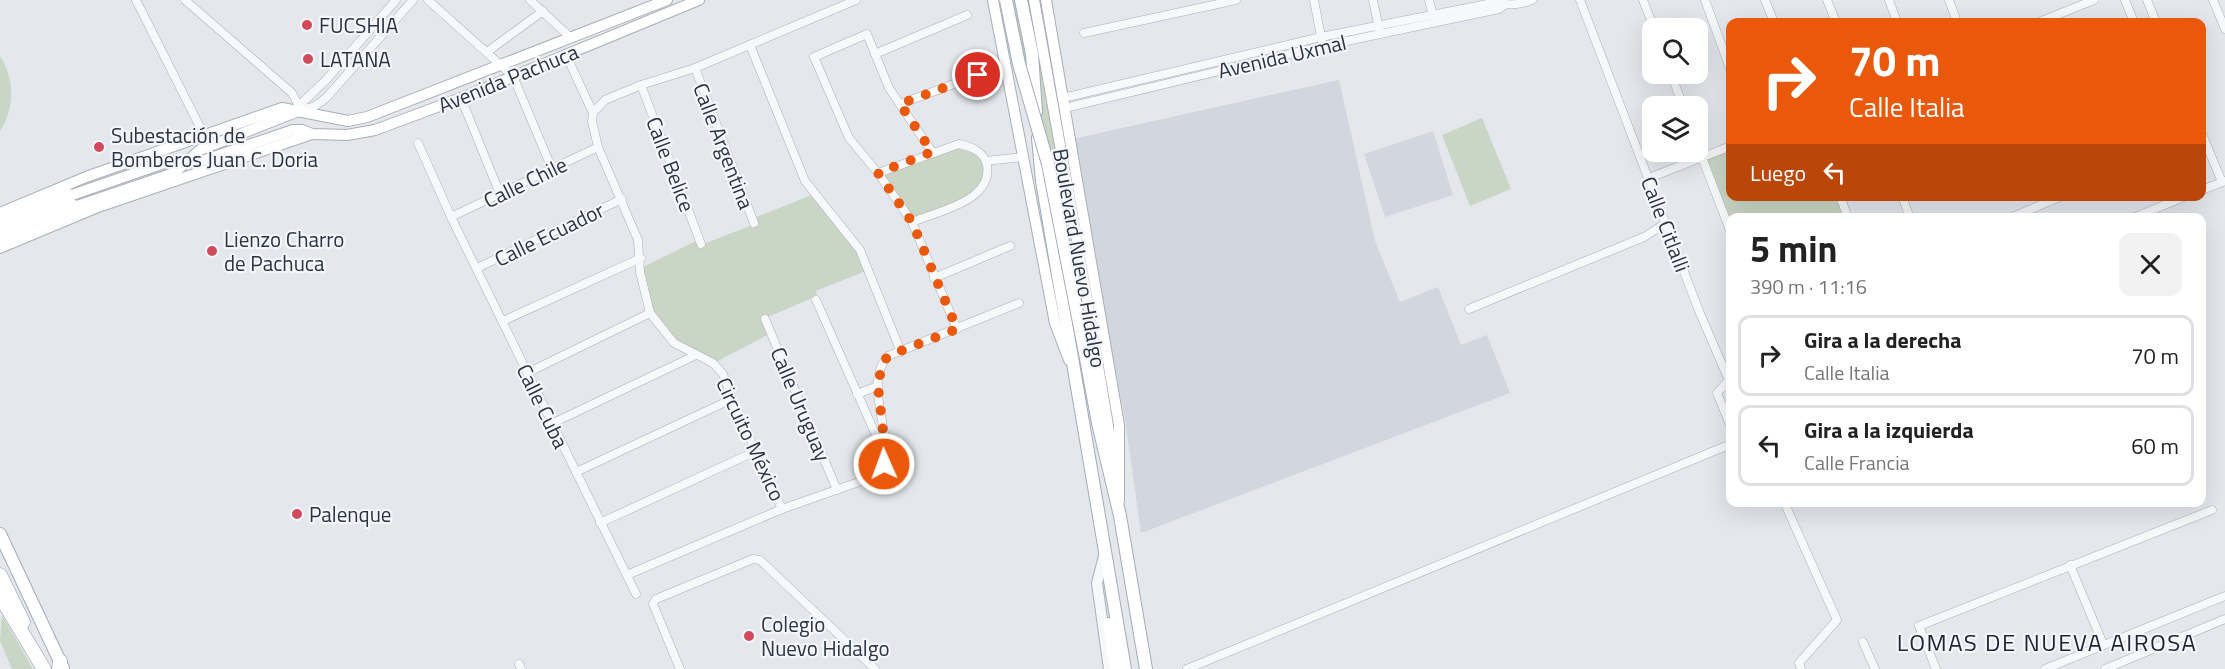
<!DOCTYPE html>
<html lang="es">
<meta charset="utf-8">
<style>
body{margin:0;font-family:"Titillium Web",sans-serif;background:#f2f2f2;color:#222;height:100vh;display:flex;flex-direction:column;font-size:22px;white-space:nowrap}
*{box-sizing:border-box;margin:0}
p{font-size:20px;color:#767676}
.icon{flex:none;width:33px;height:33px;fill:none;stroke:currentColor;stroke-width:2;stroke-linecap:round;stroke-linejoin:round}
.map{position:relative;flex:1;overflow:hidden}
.sheet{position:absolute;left:1726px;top:213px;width:480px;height:294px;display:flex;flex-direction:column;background:#fff;border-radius:12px;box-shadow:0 6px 24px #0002}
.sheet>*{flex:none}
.guide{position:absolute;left:1726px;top:18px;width:480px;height:183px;border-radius:12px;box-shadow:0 6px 24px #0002;background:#ea580c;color:#fff;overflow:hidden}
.controls{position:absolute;left:1642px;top:18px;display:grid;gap:12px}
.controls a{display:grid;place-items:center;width:66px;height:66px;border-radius:12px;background:#fff;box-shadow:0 6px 24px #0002;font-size:30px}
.pin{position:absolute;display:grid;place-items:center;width:51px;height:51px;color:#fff;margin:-26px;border:3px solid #fff;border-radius:50%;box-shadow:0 2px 6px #0007}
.me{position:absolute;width:66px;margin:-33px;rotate:358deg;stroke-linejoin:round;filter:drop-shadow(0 0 4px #0008)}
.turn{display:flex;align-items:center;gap:21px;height:126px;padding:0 24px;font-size:27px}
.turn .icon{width:78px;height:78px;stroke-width:2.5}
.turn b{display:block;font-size:42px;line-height:51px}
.then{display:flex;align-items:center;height:57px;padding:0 24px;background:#0003;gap:12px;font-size:22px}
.round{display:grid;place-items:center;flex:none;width:63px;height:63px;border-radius:12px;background:#f2f2f2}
.headline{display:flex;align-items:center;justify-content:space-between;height:102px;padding:0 24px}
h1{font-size:36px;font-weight:700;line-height:45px}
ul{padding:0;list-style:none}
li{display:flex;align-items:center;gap:18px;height:81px;margin:0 12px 9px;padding:0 12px;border:3px solid #e0e0e0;border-radius:12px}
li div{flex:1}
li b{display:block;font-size:22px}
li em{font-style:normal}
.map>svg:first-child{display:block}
</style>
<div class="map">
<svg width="2225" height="669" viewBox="0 0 2225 669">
<rect width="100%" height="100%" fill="#e4e7ec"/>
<!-- built -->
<g fill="#d2d6de">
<polygon points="1339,80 1375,241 1400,302 1438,287 1461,345 1487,335 1510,393 1141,533 1125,419 1068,140"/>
<polygon points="1433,131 1453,195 1385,217 1364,154"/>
</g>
<!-- green -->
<g fill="#c9d6c5">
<polygon points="1002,0 1029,0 1060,173 1058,178 1040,114 1037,58 1014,62"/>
<path d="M0,56C15,80 15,107 0,131Z"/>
<polygon points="1482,118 1511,189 1470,206 1442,135"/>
<polygon points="959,144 981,153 988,176 972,198 912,222 878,173"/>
<polygon points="1731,149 1731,196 1837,197 1845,217 1731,218 1731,224 1705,159"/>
<polygon points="812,195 851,233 868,270 816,291 817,296 763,319 769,334 714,363 675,342 651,312 641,268 698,240 701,245 755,224 754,218"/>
<polygon points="2,615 33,669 12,669 0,641"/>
</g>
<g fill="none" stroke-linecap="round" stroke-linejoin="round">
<!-- minor casing -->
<g stroke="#a9aeb7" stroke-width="9">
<g id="minor">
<polyline points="136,0 204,135"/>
<polyline points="185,0 292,93 301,110"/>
<polyline points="428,0 513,76 552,169"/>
<polyline points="530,0 571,38"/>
<polyline points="1314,0 1322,42"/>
<polyline points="1373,0 1379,29"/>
<polyline points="1429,0 1433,16"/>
<polyline points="1580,0 1699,311 1731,385"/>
<polyline points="1643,0 1654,28"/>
<polyline points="1705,0 1731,71"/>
<polyline points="1765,0 1774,22"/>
<polyline points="1827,0 1836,22"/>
<polyline points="1889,0 1897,22"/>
<polyline points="1949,0 1957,22"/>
<polyline points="2125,0 2134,22"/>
<polyline points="2147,0 2156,22"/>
<polyline points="2213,0 2225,29"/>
<polyline points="2039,22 2094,0"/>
<polyline points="1084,33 1236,0"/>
<polyline points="750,45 805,181 860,250 901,352"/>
<polyline points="487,52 543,11"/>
<polyline points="875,54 967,15"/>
<polyline points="568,59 593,113"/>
<polyline points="695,68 754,223"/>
<polyline points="1671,74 1683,106"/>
<polyline points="641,85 701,244"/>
<polyline points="461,98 500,194"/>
<path d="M1063,98L1321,37L1497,2C1509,6 1520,5 1532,0"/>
<polyline points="900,104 978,75"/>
<polyline points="1065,108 1323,46 1499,9 1505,5"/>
<polyline points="301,110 315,106 326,98 413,0"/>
<polyline points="301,110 303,102 326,80 396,0"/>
<polyline points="2202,134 2222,182"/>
<polyline points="418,143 451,217 636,594"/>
<polyline points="1698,147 1731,233"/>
<polyline points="932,152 889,88 867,34 814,57 849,138 878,173 912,222 957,329"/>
<polyline points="986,161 1023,157"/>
<path d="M878,173L959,144C971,147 984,151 987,165C993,201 939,211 912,222"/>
<polyline points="1649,178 1731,146"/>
<polyline points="2202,190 2225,181"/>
<polyline points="1840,196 1848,218"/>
<polyline points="1902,196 1910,218"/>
<polyline points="451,217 598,147"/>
<polyline points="2010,218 2062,196"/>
<polyline points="2133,218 2186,196"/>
<polyline points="477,268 622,199"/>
<polyline points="934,278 1010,246"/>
<polyline points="816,300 882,449"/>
<polyline points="1469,309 1644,237 1666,223"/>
<polyline points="765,319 837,490"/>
<polyline points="503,321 641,258"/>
<polyline points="527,373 650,313"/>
<polyline points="1731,378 1717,393 1731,427"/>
<polyline points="857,394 878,386"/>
<polyline points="551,424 696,355"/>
<polyline points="576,472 732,399"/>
<polyline points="1784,502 1837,620 1799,663 1801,669"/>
<polyline points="782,509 732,399 723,374 713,363 674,343 650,313 640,272 638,240 598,147 592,121 593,113 605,100 641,85 695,68 856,0"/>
<polyline points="600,523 756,451"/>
<polyline points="2070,565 2103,644"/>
<path d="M627,575L782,509L873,477C906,449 858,389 888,356L1019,303"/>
<polyline points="1863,642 1875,669"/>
<polyline points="519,664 521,669"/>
<polyline points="680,669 653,604 656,599 753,559 760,560 875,669"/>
<polyline points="1187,669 1731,444"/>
<polyline points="1936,669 1919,626 2212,510"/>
<polyline points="2045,669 2225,596"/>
<polyline points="2105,669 2225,619"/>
</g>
</g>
<!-- tertiary casing -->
<g stroke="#a9aeb7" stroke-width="12">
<polyline id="tertiary" points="1105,552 1097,583 1109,669"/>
</g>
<!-- secondary casing -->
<g stroke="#a9aeb7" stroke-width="12">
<g id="secondary">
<polyline points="993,0 1055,323 1069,360"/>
<polyline points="1034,0 1076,235 1107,419 1114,469"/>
<polyline points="1046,0 1119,425 1119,501"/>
<polyline points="69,196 170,161 205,160 293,130 302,130 312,134 347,135 375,130 461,98 699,0"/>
<polyline points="74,207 174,173 200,150 301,110"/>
<polyline points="0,213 86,177 282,108 348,121 367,117 667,0"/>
<polyline points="0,248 98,207 312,134"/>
</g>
</g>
<!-- primary casing -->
<g stroke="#a3abb8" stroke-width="14">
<g id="primary">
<polyline points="1021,0 1032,54 1036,112"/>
<polyline points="1038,138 1042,181 1125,669"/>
<polyline points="1084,348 1098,423 1120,516 1146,669"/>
<polyline points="0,534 63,668"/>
<polyline points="1109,624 1116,669"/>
</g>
</g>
<!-- trunk casing -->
<g stroke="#8b94a3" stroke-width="15">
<g id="trunk">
<polyline points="0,225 69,196"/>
<polyline points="0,238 74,207"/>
<polyline points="0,575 23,622"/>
<polyline points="0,596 44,669"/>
<polyline points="59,669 60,661"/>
</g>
</g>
<!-- minor -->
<use href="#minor" stroke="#f7f8fa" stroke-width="8"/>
<!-- tertiary -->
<use href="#tertiary" stroke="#f7f8fa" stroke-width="10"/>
<!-- secondary -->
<use href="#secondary" stroke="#fff" stroke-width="10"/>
<!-- primary -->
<use href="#primary" stroke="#fff" stroke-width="12"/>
<!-- trunk -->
<use href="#trunk" stroke="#fff" stroke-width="14"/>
<!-- primary-bridge casing -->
<g stroke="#a3abb8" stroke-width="14" stroke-linecap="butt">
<polyline id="primary-bridge" points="1006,0 1019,64 1048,164 1084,348"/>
</g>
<!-- primary-bridge -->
<use href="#primary-bridge" stroke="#fff" stroke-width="12"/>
</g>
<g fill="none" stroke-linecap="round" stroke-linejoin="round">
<!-- route -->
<polyline stroke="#ea580c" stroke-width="10" stroke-dasharray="0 18" points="884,464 886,458 878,386 882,364 888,356 957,329 912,222 878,173 932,152 900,104 978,75"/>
</g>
<!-- markers -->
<g fill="#d1495b" stroke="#f4f6f9" stroke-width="2">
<circle cx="307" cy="25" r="6"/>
<circle cx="308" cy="59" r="6"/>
<circle cx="99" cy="147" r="6"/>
<circle cx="212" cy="251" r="6"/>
<circle cx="297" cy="514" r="6"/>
<circle cx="749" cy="636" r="6"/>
</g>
<g text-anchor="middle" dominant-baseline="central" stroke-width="4.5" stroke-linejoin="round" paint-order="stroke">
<!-- poi labels -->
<g font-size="21" fill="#2b3445" stroke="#f4f6f9" text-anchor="start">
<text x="319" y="25">FUCSHIA</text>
<text x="320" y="59">LATANA</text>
<text x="111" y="135">Subestación de<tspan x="111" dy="24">Bomberos Juan C. Doria</tspan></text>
<text x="224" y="239">Lienzo Charro<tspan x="224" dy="24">de Pachuca</tspan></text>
<text x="309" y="514">Palenque</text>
<text x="761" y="624">Colegio<tspan x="761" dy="24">Nuevo Hidalgo</tspan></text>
</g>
<!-- street labels -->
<g font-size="21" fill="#2b3445" stroke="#f4f6f9">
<text transform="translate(1282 56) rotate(-13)">Avenida Uxmal</text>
<text transform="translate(508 78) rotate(-22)">Avenida Pachuca</text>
<text transform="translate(724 146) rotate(69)">Calle Argentina</text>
<text transform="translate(671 164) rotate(69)">Calle Belice</text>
<text transform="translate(525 182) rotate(-26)">Calle Chile</text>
<text transform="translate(1666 224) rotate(69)">Calle Citlalli</text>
<text transform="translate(549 234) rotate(-26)">Calle Ecuador</text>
<text transform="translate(1080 258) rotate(80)">Boulevard Nuevo Hidalgo</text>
<text transform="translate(801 404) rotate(67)">Calle Uruguay</text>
<text transform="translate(543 406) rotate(64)">Calle Cuba</text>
<text transform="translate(751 439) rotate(65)">Circuito México</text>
</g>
<!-- quarter labels -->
<g font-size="24" letter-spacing="1.5" fill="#1d2536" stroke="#f4f6f9">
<text x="2047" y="642">LOMAS DE NUEVA AIROSA</text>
</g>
</g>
</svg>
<div class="controls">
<a><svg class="icon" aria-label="search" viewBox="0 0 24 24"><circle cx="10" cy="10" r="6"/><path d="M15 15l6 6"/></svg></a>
<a><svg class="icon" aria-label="layers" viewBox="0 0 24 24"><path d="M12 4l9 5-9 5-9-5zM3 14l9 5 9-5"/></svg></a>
</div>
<div class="pin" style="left:978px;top:75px;background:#d93025"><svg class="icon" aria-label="arrive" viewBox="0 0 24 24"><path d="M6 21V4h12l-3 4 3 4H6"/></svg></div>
<svg class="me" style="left:884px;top:464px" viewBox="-20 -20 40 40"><circle r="17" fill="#ea580c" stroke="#fff" stroke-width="3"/><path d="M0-11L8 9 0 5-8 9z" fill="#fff"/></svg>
<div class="guide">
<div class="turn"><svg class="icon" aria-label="right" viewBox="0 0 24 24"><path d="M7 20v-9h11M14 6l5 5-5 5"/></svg><div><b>70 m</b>Calle Italia</div></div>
<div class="then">Luego<svg class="icon" aria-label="left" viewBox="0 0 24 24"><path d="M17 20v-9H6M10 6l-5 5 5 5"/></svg></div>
</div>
<section class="sheet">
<div class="headline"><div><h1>5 min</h1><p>390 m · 11:16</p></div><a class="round"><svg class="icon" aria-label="close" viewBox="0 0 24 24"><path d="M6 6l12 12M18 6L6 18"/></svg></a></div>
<ul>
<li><svg class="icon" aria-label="right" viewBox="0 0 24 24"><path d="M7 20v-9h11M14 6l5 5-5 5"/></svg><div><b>Gira a la derecha</b><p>Calle Italia</p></div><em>70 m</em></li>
<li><svg class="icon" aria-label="left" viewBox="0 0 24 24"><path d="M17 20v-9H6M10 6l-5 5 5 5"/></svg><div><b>Gira a la izquierda</b><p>Calle Francia</p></div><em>60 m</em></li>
</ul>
</section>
</div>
